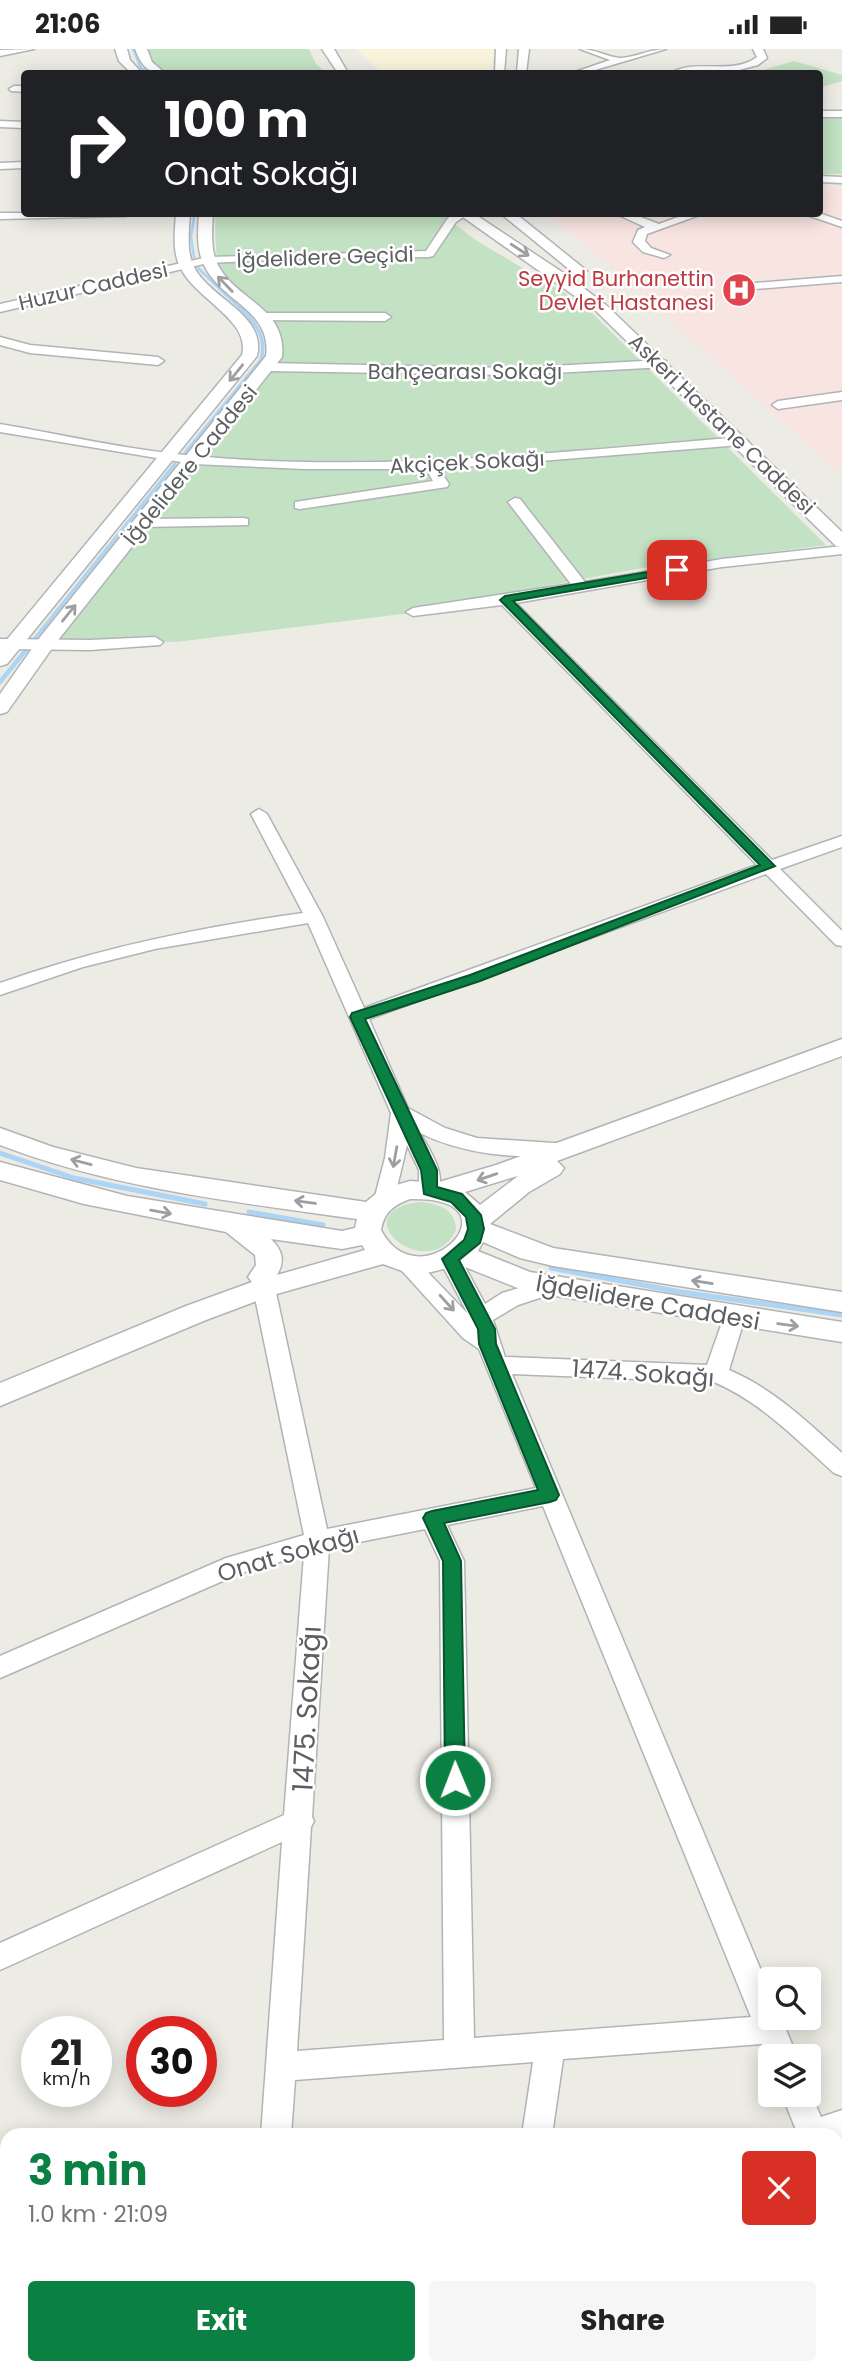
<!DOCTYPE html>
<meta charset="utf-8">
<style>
body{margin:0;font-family:Poppins,sans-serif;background:#f6f6f6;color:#222;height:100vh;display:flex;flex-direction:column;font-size:26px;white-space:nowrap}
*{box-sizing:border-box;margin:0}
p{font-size:23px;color:#767676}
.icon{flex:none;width:38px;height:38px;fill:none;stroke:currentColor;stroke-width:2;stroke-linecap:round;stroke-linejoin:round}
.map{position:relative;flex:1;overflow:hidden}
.sheet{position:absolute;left:0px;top:2079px;width:844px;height:247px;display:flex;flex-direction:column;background:#fff;border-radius:21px 21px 0 0;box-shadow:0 4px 18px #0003}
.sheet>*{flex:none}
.banner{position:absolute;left:21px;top:21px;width:802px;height:147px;border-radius:7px;box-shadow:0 4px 18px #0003;background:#202124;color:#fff;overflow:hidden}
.controls{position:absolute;left:758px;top:1918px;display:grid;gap:14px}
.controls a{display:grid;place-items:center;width:63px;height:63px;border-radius:7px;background:#fff;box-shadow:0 4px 18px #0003;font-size:35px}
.speed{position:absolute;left:21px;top:1967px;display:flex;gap:14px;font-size:35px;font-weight:700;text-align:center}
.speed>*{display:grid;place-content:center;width:91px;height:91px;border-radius:50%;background:#fff;box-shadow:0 4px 18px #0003;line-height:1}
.speed small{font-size:18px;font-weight:400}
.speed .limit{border:10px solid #d22;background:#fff;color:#111}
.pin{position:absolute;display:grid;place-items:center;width:60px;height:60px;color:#fff;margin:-30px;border-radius:14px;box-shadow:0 4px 10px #0006}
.me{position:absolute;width:77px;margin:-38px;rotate:359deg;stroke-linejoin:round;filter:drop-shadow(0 0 5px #0008)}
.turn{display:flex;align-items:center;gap:24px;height:147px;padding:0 28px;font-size:32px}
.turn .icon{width:91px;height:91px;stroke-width:2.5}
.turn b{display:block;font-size:49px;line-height:60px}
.round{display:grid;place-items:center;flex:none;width:74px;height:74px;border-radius:7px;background:#f6f6f6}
.summary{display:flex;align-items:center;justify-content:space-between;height:119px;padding:0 28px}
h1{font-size:42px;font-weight:700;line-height:52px;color:#0b8043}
.button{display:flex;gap:14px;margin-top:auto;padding:14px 28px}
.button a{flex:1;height:80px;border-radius:7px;background:#0b8043;color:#fff;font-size:28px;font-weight:700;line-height:80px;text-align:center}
.button a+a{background:#f6f6f6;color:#222}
.status{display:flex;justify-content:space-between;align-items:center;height:49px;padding:0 35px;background:#fff;direction:ltr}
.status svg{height:19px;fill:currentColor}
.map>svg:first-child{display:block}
</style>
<div class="status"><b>21:06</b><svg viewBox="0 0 49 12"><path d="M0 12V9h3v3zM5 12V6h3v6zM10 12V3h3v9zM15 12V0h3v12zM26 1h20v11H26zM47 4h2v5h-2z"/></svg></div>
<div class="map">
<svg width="842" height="2325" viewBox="0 0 842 2325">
<rect width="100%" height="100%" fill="#ecebe4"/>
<!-- commercial -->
<polygon fill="#faf3dc" points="356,0 494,0 492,24 382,24"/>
<!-- medical -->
<polygon fill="#f8e4e1" points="819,139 842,139 842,420 836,421 583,193 546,165 819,164"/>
<!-- green -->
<g fill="#c3e1c3">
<polygon points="142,0 309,0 316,15 326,24 161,24"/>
<polygon points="794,12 842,26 842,32 819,39 819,24 753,24"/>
<polygon points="842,67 842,125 819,125 819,68"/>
<path d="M413,164L444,167L477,192L583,255L826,496L648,518L566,533L451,559L176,593L53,590L281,292C279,267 237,246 224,225C213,209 216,183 215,165Z"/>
<path d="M419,1153C437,1154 456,1160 456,1181C430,1238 339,1164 419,1153Z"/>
</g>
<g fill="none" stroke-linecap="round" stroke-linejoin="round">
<!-- stream-far3 -->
<g stroke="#abd4f5" stroke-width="2.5">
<polyline points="133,0 141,19 149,24"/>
<polyline points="194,168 191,188 194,208"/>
<polyline points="198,219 242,261"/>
</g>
<!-- stream-far2 -->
<g stroke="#abd4f5" stroke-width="3.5">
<path d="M185,404L261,311C267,288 256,274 240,259"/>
<polyline points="28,598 175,415"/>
</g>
<!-- stream-far1 -->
<polyline stroke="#abd4f5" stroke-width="4.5" points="0,633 30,596"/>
<!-- stream -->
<g stroke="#abd4f5" stroke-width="5">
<polyline points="0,1104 74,1129 205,1155"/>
<polyline points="249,1163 323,1176"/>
<polyline points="551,1219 681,1243 842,1266"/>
</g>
<!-- minor casing -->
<g stroke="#b1b4b7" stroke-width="3">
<g id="minor">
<polygon points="34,0 0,7 0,1"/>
<polygon points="496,0 506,0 504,24 495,24"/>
<polygon points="519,0 529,0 526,24 517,24"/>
<path d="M580,0C595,0 607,8 620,9C634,9 650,0 666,0L585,24H572L610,11Z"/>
<path d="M753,0H763L767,9L758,16L735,22L671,24C696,9 732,27 757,8Z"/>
<polygon points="14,37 24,37 24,43 11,42 9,40"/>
<rect x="819" y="62" width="23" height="6"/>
<polygon points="0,72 24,73 24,79 0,78"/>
<polygon points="24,113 24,119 0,120 0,114"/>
<polygon points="819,127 842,128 842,134 819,133"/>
<polygon points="0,164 131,164 126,167 0,170"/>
<polygon points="456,164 468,165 456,173 433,207 429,208 315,209 208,214 0,263 0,255 208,208 426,202 448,169"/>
<polygon points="614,164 630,164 659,175 689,164 705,164 647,185 645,192 651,199 670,206 664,209 643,203 633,193 638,181 645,178"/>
<polygon points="801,164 819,164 842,172 842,178"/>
<polygon points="842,227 842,233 755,240 749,237 755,234"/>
<polygon points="261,264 385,264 391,268 385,272 257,271 255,268"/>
<polygon points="0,288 30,296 158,308 164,312 158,316 30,304 0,296"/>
<polygon points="662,311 666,312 666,318 515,326 268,322 262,318 268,314 515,319"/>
<polygon points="842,343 842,351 778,360 772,356 778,352"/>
<path d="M0,375C64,386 129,401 194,407C376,424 560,403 741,388L748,392L741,396L439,420L449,435L447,438L300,460L295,459V453L433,432L426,420H304L193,415L0,383Z"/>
<path d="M515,449L520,450L585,533L722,510L842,497V505L722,518L516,554L772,811L842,787V798L780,820L842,882V897L836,896L766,825L369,970L408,1059L445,1079L477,1089L569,1095L572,1100L569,1105L562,1107C513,1109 465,1106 420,1084C430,1102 448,1126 436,1146H422L419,1141V1121L407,1096L394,1151L391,1156H377L374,1151L385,1109L391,1064L308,874L155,900L83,918L0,946V934C98,899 200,878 303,864L251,765L259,760L267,765L323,868L364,959L757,816L502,556L413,567L406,563L413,559L571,535L508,453Z"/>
<polygon points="243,469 248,470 248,476 143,478 136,474 143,470"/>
<polygon points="155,588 163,593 160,596 90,601 0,600 0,590 90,591"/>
<path d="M450,1203L458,1205L485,1255L502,1244L553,1229L561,1232L564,1237L561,1242L518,1256L493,1271L505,1308L707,1316L726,1262L734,1260L742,1262L745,1268L729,1321C774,1340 806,1372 842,1404V1427L834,1424C796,1390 761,1353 714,1333L512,1325L770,1943V1969H781L797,2007H770V2014L762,1995L563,2010L552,2086H522L533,2013L295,2031L291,2086H261L282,1793L0,1921V1894L284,1766L304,1506L241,1524L0,1629V1607L226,1509L304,1486L253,1239L256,1234L264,1231L272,1234L275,1239L327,1480L536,1439L479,1300L463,1289L394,1213L397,1208L405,1205L413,1208L468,1265L439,1210L442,1205ZM543,1457L751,1968L474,1989L464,1512L447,1476ZM425,1480L440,1512L444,1991L297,2002L311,1778L314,1772L312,1768L329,1499Z"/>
<polygon points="808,2038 821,2068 842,2061 842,2091 836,2093 836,2086 798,2086 782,2046 808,2046"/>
<polygon points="836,2127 842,2129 842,2171 836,2168"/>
<polygon points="0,2211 7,2214 7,2261 0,2258"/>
<polygon points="200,2319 232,2319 230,2325 198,2325"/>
<polygon points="488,2319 520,2319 519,2325 487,2325"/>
</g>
</g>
<!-- tertiary casing -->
<g stroke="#b1b4b7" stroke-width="3">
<g id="tertiary">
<polygon points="115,0 127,0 130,11 142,24 131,24 119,12"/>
<path d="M135,0H147L152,13L165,24C147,24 142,17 135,0Z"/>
<polygon points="322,0 334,0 348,24 338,24"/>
<path d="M176,164H190C189,182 186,202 194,218C210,250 267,266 257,307L7,615L0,617V599L242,306C251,271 196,251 180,218C172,201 175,182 176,164Z"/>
<path d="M199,164H213C212,182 210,203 219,218C239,253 287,259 282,308L55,595L7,663L0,665V645L41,587L266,307C272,262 223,253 205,218C196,202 198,182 199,164Z"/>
<polygon points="457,164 473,164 565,225 606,256 842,483 842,498 836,497 596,262"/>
<polygon points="500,164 515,164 587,222 580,226 575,225"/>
<path d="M842,990V1007L557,1112L564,1119L560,1125L529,1143L490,1175L553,1199L842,1243V1263L553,1217L520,1209L483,1193L478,1202L530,1223L842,1273V1293L525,1242L460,1216L423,1225L405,1223L383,1215L273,1246L206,1271L0,1357V1334L186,1257L252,1233L248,1228L256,1216L255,1206L226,1183L84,1155L0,1131V1113L127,1147L342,1182L355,1179L357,1170C236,1153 115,1140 0,1096V1079L53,1098L136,1119L366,1153L378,1143L393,1137L410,1132L436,1134L496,1116ZM518,1127L480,1156L465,1143L514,1128ZM410,1150C525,1147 420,1256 381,1181C384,1163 394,1156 410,1150ZM271,1190L342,1200L362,1196L365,1201L277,1226C285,1212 283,1202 271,1190Z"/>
</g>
</g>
<!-- minor -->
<use href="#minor" fill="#fff" fill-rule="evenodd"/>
<!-- tertiary -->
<use href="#tertiary" fill="#fff" fill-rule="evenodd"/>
</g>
<!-- one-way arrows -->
<defs><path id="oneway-shaft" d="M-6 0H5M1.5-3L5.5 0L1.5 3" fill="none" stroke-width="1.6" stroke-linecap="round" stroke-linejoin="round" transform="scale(1.75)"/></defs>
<g stroke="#9d9fa1">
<use href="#oneway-shaft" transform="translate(520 201) rotate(33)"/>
<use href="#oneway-shaft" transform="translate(225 235) rotate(-134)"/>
<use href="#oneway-shaft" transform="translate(236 324) rotate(129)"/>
<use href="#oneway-shaft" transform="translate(69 564) rotate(-51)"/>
<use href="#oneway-shaft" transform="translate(395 1108) rotate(100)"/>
<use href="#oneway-shaft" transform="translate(81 1113) rotate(-165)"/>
<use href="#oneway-shaft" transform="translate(487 1128) rotate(161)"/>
<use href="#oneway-shaft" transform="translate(305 1153) rotate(-172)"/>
<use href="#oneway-shaft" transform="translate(161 1163) rotate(10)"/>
<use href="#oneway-shaft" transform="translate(702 1233) rotate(-171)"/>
<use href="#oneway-shaft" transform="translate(447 1254) rotate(48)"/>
<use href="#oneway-shaft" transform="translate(788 1276) rotate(8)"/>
</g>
<!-- route -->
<polygon fill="#0b8043" stroke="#07532c" stroke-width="2" points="677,518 681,519 681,523 513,552 775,817 480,932 365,970 437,1121 437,1138 462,1145 481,1166 484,1180 480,1194 459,1211 495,1280 496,1295 559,1446 556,1451 550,1453 444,1474 461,1512 465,1731 462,1737 455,1740 448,1737 445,1731 443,1512 423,1469 426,1464 432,1462 538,1441 479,1295 478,1280 442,1210 464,1191 468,1180 466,1168 451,1153 424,1145 421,1121 350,968 352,964 470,926 760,816 500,551 505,547"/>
<!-- icons -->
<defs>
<g id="hospital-disc" transform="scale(1.75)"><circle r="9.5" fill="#e0444e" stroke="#fff"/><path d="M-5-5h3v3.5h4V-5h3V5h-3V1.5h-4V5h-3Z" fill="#fff"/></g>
</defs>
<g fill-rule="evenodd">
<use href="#hospital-disc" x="739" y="241"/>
</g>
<g text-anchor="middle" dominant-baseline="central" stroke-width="5" stroke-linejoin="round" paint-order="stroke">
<!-- far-street labels -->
<g font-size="21" fill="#5c5f62" stroke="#fff">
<text transform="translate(325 208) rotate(-2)">İğdelidere Geçidi</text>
<text transform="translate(93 237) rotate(-13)">Huzur Caddesi</text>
<text x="465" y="322">Bahçearası Sokağı</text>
<text transform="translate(722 375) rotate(44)">Askeri Hastane Caddesi</text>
<text transform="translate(467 413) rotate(-3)">Akçiçek Sokağı</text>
<text transform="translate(190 416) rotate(-51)">İğdelidere Caddesi</text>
</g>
<!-- far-health labels -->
<g font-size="21" fill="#be3a42" stroke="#fff" text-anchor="end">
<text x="714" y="229">Seyyid Burhanettin<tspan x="714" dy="24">Devlet Hastanesi</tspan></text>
</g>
<!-- street labels -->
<g font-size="24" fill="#5c5f62" stroke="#fff">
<text transform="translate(648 1253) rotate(10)">İğdelidere Caddesi</text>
<text transform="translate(643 1324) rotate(4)">1474. Sokağı</text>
<text transform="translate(288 1505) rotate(-16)">Onat Sokağı</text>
</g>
<!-- near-street labels -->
<g font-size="28" fill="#5c5f62" stroke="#fff">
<text transform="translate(307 1660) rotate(-87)">1475. Sokağı</text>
</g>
</g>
</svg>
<div class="controls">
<a><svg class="icon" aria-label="search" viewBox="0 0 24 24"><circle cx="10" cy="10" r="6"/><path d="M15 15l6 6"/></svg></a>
<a><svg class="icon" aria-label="layers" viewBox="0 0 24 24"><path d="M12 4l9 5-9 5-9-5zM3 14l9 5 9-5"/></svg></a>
</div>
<div class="speed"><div>21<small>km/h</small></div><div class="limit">30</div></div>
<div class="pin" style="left:677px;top:521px;background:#d93025"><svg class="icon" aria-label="arrive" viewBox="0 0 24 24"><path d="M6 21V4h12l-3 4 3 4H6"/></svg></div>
<svg class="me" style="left:455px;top:1731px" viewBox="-20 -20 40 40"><circle r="17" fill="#0b8043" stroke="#fff" stroke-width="3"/><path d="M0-11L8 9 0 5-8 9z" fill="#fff"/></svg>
<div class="banner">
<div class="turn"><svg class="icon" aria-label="right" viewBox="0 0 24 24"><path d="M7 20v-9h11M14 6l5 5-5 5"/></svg><div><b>100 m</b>Onat Sokağı</div></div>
</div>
<section class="sheet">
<div class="summary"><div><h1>3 min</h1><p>1.0 km · 21:09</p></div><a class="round" style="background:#d93025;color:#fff"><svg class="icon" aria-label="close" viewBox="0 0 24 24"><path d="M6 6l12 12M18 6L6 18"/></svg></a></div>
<div class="button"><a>Exit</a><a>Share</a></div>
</section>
</div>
